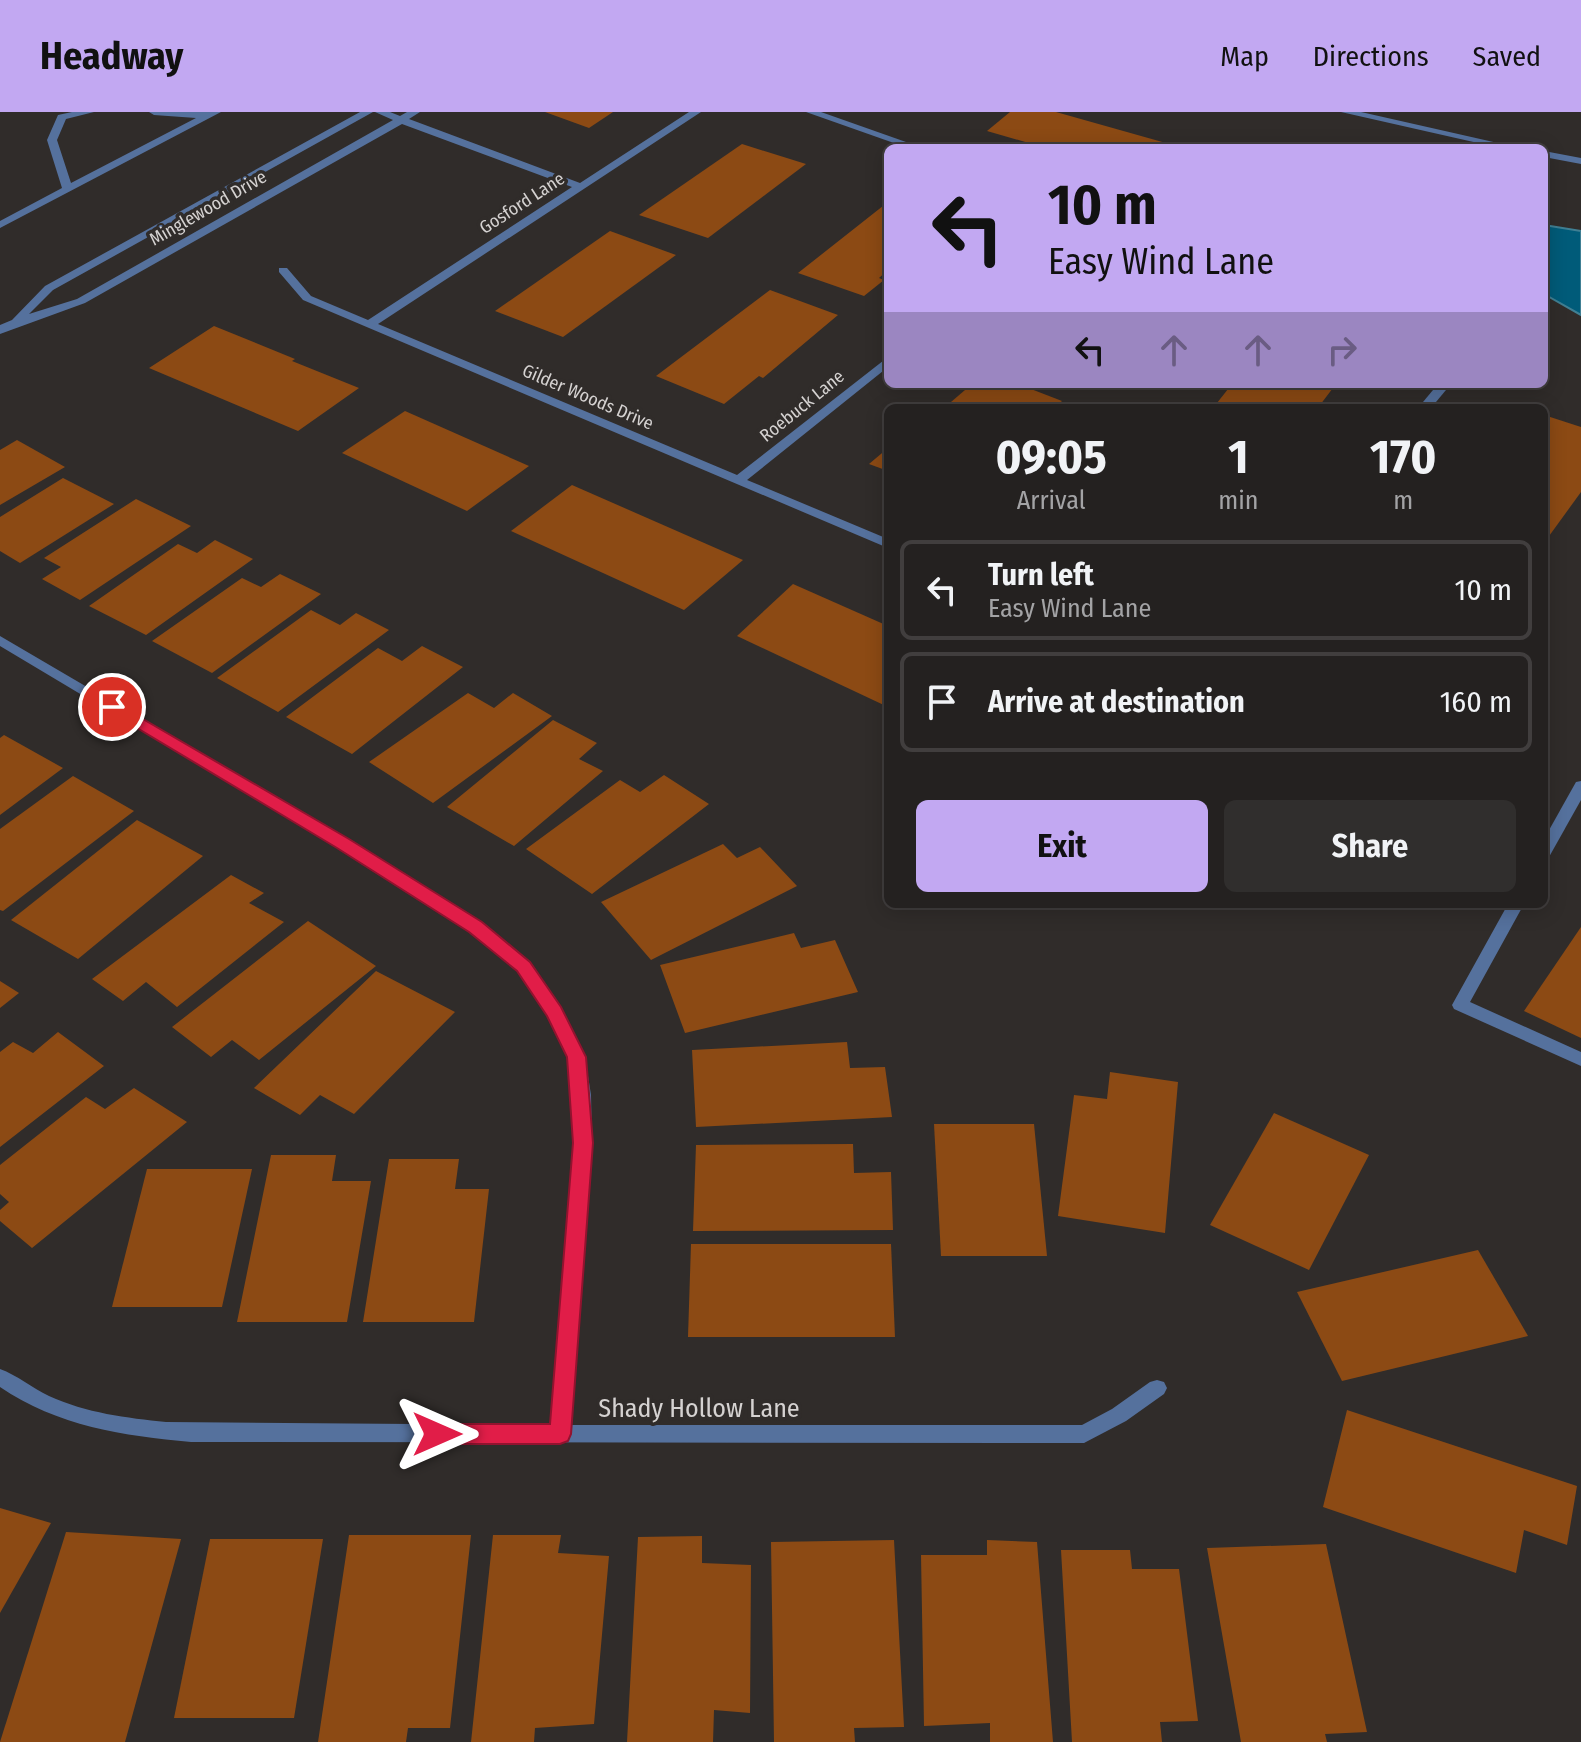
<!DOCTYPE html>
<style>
body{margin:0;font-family:"Fira Sans Condensed",sans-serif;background:#302e2d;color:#f1f3f6;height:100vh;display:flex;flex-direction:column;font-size:30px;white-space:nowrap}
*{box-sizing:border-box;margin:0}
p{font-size:26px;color:#a3a3a5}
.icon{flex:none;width:44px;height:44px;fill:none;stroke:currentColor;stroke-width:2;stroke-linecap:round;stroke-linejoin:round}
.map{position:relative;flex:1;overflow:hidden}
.details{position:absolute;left:884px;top:292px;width:664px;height:504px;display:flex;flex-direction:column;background:#242120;border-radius:12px;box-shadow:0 4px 20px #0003,0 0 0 2px #413e3e}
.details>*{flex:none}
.top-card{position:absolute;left:884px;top:32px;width:664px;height:244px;border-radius:12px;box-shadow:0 4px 20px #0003,0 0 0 2px #413e3e;background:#c2a8f2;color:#111;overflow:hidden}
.pin{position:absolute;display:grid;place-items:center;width:68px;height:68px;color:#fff;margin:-34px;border:4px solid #fff;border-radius:50%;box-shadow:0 2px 8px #0007}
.me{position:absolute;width:88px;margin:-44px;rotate:90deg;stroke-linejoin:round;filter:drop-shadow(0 0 6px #0008)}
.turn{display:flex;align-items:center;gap:28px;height:168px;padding:0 32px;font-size:36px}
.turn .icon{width:104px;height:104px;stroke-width:2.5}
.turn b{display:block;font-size:56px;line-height:68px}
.lanes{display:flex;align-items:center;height:76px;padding:0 32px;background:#0003;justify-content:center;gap:40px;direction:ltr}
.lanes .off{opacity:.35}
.eta{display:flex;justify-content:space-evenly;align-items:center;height:136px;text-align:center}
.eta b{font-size:48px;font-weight:700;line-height:56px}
.button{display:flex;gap:16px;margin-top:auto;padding:16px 32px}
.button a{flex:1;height:92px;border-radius:12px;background:#c2a8f2;color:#111;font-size:32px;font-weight:700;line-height:92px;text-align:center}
.button a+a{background:#302e2d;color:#f1f3f6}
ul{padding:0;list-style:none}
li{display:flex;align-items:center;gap:24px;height:100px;margin:0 16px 12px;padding:0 16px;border:4px solid #413e3e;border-radius:12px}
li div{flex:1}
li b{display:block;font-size:30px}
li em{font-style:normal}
header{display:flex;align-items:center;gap:48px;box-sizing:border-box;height:112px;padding:0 40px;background:#c2a8f2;color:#111}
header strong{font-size:38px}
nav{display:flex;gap:44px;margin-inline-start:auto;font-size:28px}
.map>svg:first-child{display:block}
</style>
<header>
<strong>Headway</strong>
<nav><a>Map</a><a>Directions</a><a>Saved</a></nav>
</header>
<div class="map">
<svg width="1581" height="1630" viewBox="0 0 1581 1630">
<rect width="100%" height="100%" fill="#302c2a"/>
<!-- water -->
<polygon fill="#005b79" stroke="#407f93" stroke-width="2" points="1544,113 1581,119 1581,203 1544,182"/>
<!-- building -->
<g fill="#8c4a14">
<polygon points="545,0 613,0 589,16"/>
<polygon points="1010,0 1056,0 1173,33 1170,36 1046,36 987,19"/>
<polygon points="742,32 806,52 708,126 639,103"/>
<polygon points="888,90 888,158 879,166 884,168 864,184 798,161"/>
<polygon points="610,119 676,143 563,225 495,199"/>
<polygon points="770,178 838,203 763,266 759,264 724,292 656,264"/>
<polygon points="214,214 295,247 292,249 359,276 298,319 149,256"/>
<polygon points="972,272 1018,272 1062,289 1054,296 944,296"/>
<polygon points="1232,272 1336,272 1320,293 1308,290 1302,296 1213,296"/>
<polygon points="405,299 529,354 467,399 342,341"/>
<polygon points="1544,303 1581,315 1581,380 1544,431"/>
<polygon points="17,328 65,355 0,393 0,338"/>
<polygon points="888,336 888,359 869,352"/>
<polygon points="63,366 114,392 20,451 0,439 0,405"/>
<polygon points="572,373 743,448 684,498 511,419"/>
<polygon points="136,387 191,414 80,488 42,467 61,455 44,446"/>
<polygon points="215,428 253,447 146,523 89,494 178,432 197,441"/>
<polygon points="280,462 321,482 212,561 152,529 242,466 261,475"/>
<polygon points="793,472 888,514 888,595 737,524"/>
<polygon points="311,498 340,513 356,501 389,518 278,600 217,566"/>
<polygon points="422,534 463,555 352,642 286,605 378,536 402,549"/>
<polygon points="468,581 494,596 513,581 552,604 433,691 369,650"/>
<polygon points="553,608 597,631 579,647 603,659 514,734 447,695"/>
<polygon points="4,623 63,656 0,703 0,626"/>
<polygon points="664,663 709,692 592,782 526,737 620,668 640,680"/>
<polygon points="73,664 134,699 3,799 0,798 0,717"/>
<polygon points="137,708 203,744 78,847 11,808"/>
<polygon points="723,732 737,746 760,735 797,774 651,848 601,790"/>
<polygon points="231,763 264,781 249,791 284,810 177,895 146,870 123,889 92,867"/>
<polygon points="308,809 376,854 259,948 232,928 211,945 172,915"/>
<polygon points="1581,815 1581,926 1524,899"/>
<polygon points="794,821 801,836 835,828 858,880 685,921 660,853"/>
<polygon points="376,859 455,900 354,1002 320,983 300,1003 254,976"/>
<polygon points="0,869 19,881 0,896"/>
<polygon points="58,920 104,954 0,1035 0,940 13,930 33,941"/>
<polygon points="847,930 850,956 885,955 892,1005 696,1015 692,938"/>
<polygon points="1110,960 1178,970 1165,1121 1058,1104 1074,983 1107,987"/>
<polygon points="134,976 187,1010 32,1136 0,1109 0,1098 9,1090 0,1082 0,1053 86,985 105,997"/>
<polygon points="1274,1001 1369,1043 1309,1158 1210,1113"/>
<polygon points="934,1012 1034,1012 1047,1144 941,1144"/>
<polygon points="853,1032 854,1061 891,1060 893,1118 693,1119 696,1033"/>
<polygon points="271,1043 336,1043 332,1069 371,1069 347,1210 237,1210"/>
<polygon points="389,1047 459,1047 455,1077 489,1077 474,1210 363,1210"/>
<polygon points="147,1057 252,1057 222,1195 112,1195"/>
<polygon points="691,1132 891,1132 895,1225 688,1225"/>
<polygon points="1478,1138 1528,1224 1342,1269 1297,1180"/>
<polygon points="1347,1298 1577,1374 1567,1433 1524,1418 1516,1461 1323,1395"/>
<polygon points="0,1396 51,1411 0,1501"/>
<polygon points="66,1420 181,1427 125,1630 0,1630"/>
<polygon points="349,1423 471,1423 450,1616 408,1616 406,1630 318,1630"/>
<polygon points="493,1423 561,1423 558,1441 609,1444 594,1612 535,1616 534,1630 471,1630"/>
<polygon points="702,1424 702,1451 751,1453 750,1601 714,1598 713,1630 627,1630 638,1425"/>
<polygon points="210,1427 323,1427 294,1606 174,1606"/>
<polygon points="894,1428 904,1615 854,1616 855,1630 774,1630 771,1430"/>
<polygon points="987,1428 1037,1430 1053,1630 990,1630 990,1611 924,1614 921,1443 987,1443"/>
<polygon points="1326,1432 1367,1620 1325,1622 1327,1630 1241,1630 1207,1436"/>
<polygon points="1061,1438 1130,1438 1132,1457 1179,1457 1198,1609 1160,1610 1162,1630 1072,1630"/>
</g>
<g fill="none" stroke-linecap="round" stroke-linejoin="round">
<!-- service -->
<g fill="#55719d" fill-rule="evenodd">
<polygon points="72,0 94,0 66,7 57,28 71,71 196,6 154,3 149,0 221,0 0,116 0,109 62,76 47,28 58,3"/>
<polygon points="1581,669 1581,688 1549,745 1544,746 1544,727 1576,670"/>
<polygon points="1508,792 1524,792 1470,890 1581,940 1581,954 1454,897 1452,893"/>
</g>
<!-- minor -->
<g fill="#55719d" fill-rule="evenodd">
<polygon points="360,0 373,0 53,178 29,202 77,187 393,8 375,0 390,0 400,4 407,0 420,0 409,7 580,71 689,0 701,0 378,212 737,363 888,245 888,255 747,368 888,427 888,436 303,188 279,160 279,156 287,156 311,184 368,208 572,75 402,12 85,191 0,222 0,213 12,208 45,174"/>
<polygon points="806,0 821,0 923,36 908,36"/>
<polygon points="1438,272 1451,272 1431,296 1418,296"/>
<path d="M0,524L348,728L482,811L530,851L560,896L585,945L591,983L592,1031L570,1313H1082L1112,1297L1150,1270L1157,1268L1164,1270L1167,1276L1164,1282L1126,1309L1084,1331L191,1330C124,1324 57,1314 0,1275V1257C17,1263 32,1276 49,1284C86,1301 127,1306 166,1310L551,1313L574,1031L573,983L569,945L547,903L518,859L470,819L338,736L0,534Z"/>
</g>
<!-- tertiary -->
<g fill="#55719d" fill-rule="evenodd">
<polygon points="1341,0 1361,0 1520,36 1500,36"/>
<polygon points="1544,39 1581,46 1581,52 1544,45"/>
</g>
</g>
<!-- route -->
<polygon fill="#e11d48" stroke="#92132f" stroke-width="2" points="112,589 349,727 482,810 530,850 561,895 586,945 593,1031 571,1322 568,1329 560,1332 437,1332 429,1329 426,1322 429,1315 437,1312 550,1312 573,1031 567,945 547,904 517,859 469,820 337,736 107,598 104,595 107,591"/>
<g text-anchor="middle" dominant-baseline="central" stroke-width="7" stroke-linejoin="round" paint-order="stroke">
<!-- far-street labels -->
<g font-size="18" fill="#d5d2d1" stroke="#302c2a">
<text transform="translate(522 91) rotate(-33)">Gosford Lane</text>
<text transform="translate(208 96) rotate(-30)">Minglewood Drive</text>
<text transform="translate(588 285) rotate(23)">Gilder Woods Drive</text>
<text transform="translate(802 294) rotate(-39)">Roebuck Lane</text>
</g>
<!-- near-street labels -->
<g font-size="26" fill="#d5d2d1" stroke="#302c2a">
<text x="699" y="1296">Shady Hollow Lane</text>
</g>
</g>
</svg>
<div class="pin" style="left:112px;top:595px;background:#d93025"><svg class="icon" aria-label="arrive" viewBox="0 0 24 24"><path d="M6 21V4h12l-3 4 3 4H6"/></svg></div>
<svg class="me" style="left:437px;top:1322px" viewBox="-20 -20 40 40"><path d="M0-17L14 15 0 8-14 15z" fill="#e11d48" stroke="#fff" stroke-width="4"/></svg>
<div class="top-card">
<div class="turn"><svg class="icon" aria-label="left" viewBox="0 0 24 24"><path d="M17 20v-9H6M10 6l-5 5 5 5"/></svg><div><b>10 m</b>Easy Wind Lane</div></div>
<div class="lanes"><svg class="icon" aria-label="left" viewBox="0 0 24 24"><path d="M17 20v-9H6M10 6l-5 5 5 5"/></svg><svg class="icon off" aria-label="ahead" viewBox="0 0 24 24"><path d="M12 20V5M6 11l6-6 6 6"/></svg><svg class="icon off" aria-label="ahead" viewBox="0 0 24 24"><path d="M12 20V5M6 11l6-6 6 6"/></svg><svg class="icon off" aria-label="right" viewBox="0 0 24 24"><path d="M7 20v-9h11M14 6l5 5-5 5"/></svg></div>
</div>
<section class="details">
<div class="eta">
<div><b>09:05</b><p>Arrival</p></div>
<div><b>1</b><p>min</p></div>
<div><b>170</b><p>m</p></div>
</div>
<ul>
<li><svg class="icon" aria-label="left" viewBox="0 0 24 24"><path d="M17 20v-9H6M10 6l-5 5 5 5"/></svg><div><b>Turn left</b><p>Easy Wind Lane</p></div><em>10 m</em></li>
<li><svg class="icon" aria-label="arrive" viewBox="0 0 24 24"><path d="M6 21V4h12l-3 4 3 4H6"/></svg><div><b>Arrive at destination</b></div><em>160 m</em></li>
</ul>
<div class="button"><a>Exit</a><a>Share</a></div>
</section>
</div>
